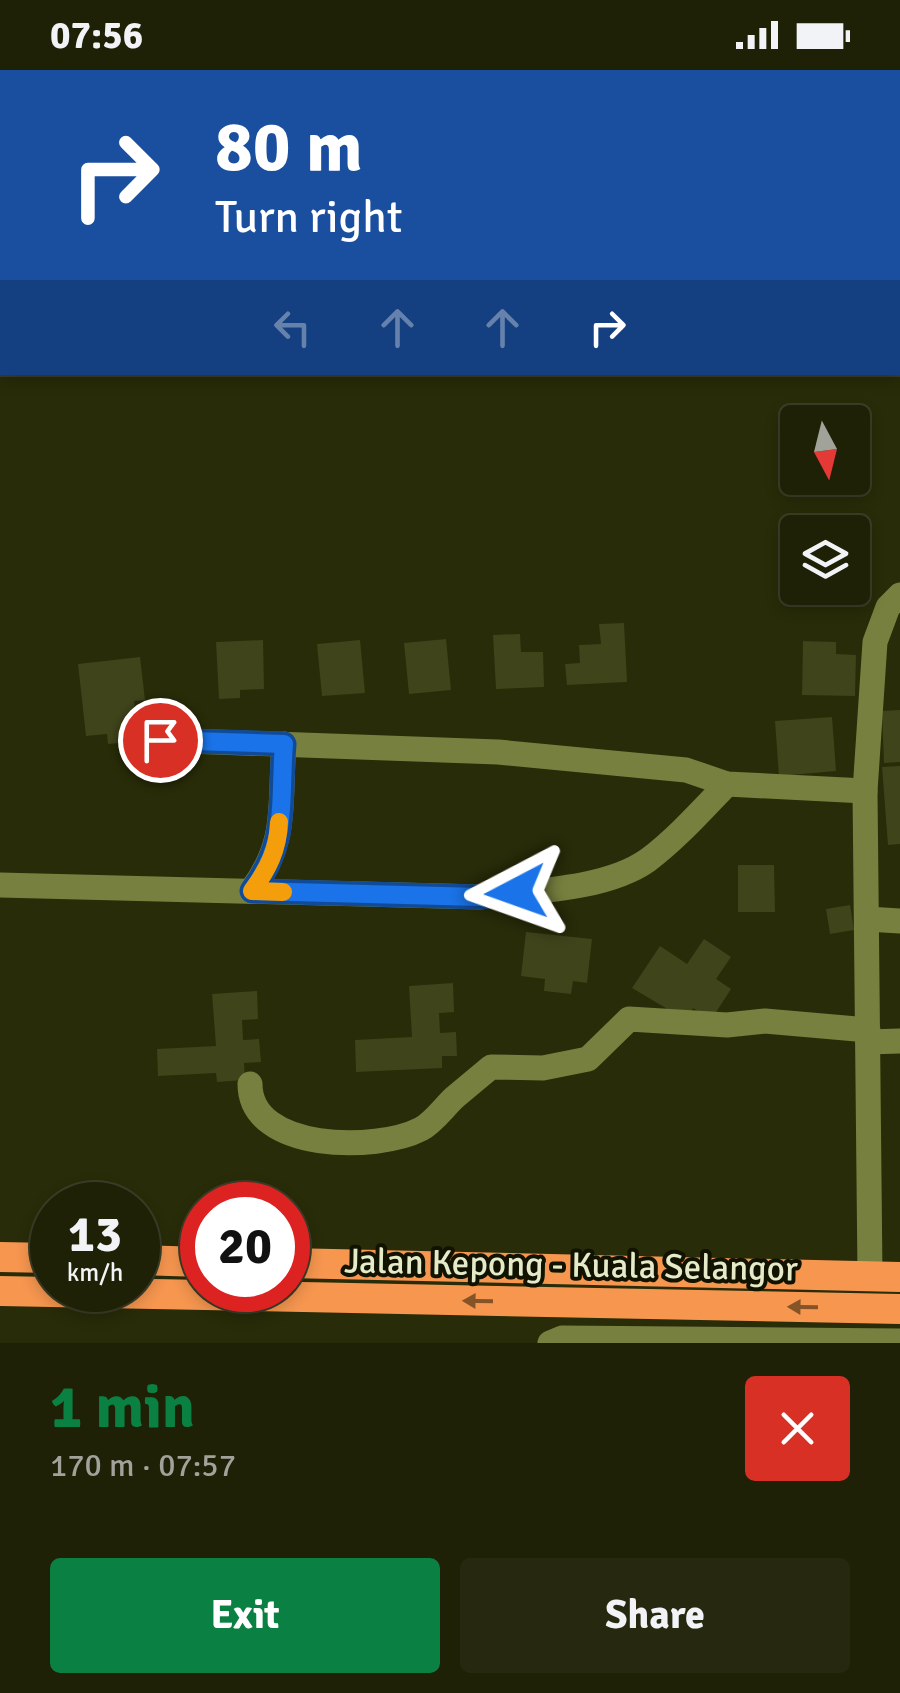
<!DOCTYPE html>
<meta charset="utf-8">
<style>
body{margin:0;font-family:Signika,sans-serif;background:#262910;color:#f1f3f6;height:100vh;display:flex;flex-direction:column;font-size:38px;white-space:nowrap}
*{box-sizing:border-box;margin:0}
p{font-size:32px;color:#a1a39b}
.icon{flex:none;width:55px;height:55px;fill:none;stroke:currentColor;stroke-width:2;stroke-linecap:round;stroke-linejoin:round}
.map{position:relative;height:1273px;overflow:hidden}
.sheet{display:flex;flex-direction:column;background:#1e2106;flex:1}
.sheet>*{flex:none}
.banner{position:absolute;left:0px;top:0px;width:900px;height:305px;box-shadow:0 5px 15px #0003,0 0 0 2px #3c3e28;background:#1a4fa0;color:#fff;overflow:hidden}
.needle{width:65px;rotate:173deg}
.fabs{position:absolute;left:780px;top:335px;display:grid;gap:20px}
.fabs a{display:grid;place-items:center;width:90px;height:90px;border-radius:10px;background:#1e2106;box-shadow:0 5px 15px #0003,0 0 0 2px #3c3e28;font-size:50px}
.speed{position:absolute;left:30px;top:1112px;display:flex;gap:20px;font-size:50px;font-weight:700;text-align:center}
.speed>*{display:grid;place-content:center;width:130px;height:130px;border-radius:50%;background:#1e2106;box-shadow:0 5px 15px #0003,0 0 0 2px #3c3e28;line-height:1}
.speed small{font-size:25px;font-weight:400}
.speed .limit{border:15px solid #d22;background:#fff;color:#111}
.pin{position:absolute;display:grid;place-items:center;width:85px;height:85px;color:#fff;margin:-42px;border:5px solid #fff;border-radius:50%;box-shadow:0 2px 10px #0007}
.me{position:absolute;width:110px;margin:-55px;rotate:266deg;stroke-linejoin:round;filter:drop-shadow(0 0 8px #0008)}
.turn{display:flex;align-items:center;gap:35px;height:210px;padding:0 50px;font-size:45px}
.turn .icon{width:130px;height:130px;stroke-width:2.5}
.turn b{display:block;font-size:70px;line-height:85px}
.lanes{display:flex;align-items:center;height:95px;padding:0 50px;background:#0003;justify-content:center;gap:50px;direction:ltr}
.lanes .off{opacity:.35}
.round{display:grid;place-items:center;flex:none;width:105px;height:105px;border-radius:10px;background:#262910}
.summary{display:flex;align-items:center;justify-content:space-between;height:170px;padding:0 50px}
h1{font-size:60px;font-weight:700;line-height:75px;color:#0b8043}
.primary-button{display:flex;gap:20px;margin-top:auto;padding:20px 50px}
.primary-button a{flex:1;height:115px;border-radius:10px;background:#0b8043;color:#fff;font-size:40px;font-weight:700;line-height:115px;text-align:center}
.primary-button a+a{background:#262910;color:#f1f3f6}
.status{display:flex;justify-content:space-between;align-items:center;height:70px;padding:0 50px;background:#1e2106;direction:ltr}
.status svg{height:28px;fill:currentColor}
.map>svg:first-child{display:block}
</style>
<div class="status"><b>07:56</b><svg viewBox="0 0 49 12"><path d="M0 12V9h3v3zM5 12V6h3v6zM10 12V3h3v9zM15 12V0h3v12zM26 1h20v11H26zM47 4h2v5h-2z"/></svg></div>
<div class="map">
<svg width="900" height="1273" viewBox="0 0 900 1273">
<rect width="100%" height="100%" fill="#282c08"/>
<!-- building -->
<g fill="#3f441b">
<polygon points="624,553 627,612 567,615 565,594 580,593 579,575 601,574 599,554"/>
<polygon points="520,564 521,582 543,582 544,617 496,619 493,565"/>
<polygon points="446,569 451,620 409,624 404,573"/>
<polygon points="263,570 264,619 240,620 240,628 219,629 216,572"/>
<polygon points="360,570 365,623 322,626 317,574"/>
<polygon points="803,571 836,572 836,584 856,585 855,626 802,625"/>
<polygon points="140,587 145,630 134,631 139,671 108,674 107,664 86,666 78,594"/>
<polygon points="900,640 900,692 884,693 882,641"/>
<polygon points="832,647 836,701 779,706 775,651"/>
<polygon points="900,696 900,774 888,775 882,697"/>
<polygon points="738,795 774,795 775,842 738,842"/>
<polygon points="850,835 854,860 830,864 826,839"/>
<polygon points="526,862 592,869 587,913 573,911 571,924 544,921 545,909 521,906"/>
<polygon points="704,869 731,887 716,909 731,919 711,950 693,938 686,950 632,918 660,876 687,894"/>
<polygon points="453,913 454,942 439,943 440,963 456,962 457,986 442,986 442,998 356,1002 355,970 412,967 409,916"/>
<polygon points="257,921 258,949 242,950 243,970 259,969 261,992 244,993 245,1010 217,1012 216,1003 158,1006 157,979 216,976 212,924"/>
</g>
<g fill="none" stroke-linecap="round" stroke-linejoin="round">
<!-- path -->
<g stroke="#6e7350" stroke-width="4" stroke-dasharray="8 5" stroke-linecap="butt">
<polyline points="885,0 886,2"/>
<polyline points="898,26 900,31"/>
</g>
<!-- minor -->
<g stroke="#77803e" stroke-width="25">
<polyline points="160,670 498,682 686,700 727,714 865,721"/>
<path d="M0,815L480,827C531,821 606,820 648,790C677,768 702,740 727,714"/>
<path d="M251,821C289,771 279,733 284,674"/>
<polyline points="867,849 900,851"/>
<polyline points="868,972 900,971"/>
<path d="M250,1014C250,1082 377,1082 421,1059C434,1052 444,1037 455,1027C467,1017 479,1007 491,997L543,998L588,989L629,949L727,955L765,951L868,960"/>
<polyline points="870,1206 865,721 875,572 888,537 900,525"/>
<polyline points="550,1273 562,1268 900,1271"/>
</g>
<!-- highway -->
<g stroke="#f6964f" stroke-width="30">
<polyline points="0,1187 52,1188"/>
<polyline points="138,1190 202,1192"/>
<polyline points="288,1193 900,1207"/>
<polyline points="0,1221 900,1239"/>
</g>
</g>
<!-- one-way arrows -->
<defs><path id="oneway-solid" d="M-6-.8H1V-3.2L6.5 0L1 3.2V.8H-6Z" transform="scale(2.5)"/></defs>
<g fill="#845428">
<use href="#oneway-solid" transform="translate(478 1231) rotate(-179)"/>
<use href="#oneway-solid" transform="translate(803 1237) rotate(-179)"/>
</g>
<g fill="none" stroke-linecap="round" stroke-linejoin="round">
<!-- route casing -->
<g stroke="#114b97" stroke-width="25">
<path id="route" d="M160,670L284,674C279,734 289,771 252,821L480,827L516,822"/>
</g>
<!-- route -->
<use href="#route" stroke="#1a73e8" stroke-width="18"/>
<!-- slow -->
<path stroke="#f59e0b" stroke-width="18" d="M279,752C278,780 268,799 252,821L283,822"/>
</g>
<g text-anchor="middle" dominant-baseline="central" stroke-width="8" stroke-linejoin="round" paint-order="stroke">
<!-- street labels -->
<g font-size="35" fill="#e5ebc9" stroke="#111300">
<text transform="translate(571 1195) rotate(1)">Jalan Kepong - Kuala Selangor</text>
</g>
</g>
</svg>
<div class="fabs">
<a><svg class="needle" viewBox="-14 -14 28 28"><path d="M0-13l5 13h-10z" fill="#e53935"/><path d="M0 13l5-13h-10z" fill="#a1a39b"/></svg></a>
<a><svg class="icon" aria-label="layers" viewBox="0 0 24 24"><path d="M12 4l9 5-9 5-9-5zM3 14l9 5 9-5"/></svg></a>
</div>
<div class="speed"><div>13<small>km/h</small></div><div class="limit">20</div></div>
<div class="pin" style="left:160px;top:670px;background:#d93025"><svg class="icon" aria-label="arrive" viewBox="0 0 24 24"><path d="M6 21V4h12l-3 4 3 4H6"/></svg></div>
<svg class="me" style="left:516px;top:822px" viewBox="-20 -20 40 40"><path d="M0-17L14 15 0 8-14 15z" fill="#1a73e8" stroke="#fff" stroke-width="4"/></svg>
<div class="banner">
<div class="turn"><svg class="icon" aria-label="right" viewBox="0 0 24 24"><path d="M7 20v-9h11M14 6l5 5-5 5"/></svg><div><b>80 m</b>Turn right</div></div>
<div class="lanes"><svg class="icon off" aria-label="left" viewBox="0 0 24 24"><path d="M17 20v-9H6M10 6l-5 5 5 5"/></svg><svg class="icon off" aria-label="ahead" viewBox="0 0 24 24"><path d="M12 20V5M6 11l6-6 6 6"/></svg><svg class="icon off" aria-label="ahead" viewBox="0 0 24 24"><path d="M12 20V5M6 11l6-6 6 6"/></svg><svg class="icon" aria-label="right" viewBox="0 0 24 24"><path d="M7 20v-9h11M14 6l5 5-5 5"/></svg></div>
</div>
</div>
<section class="sheet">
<div class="summary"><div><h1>1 min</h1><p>170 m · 07:57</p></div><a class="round" style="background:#d93025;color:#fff"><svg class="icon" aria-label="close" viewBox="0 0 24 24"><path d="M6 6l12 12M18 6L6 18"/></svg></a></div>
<div class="primary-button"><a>Exit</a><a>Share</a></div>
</section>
